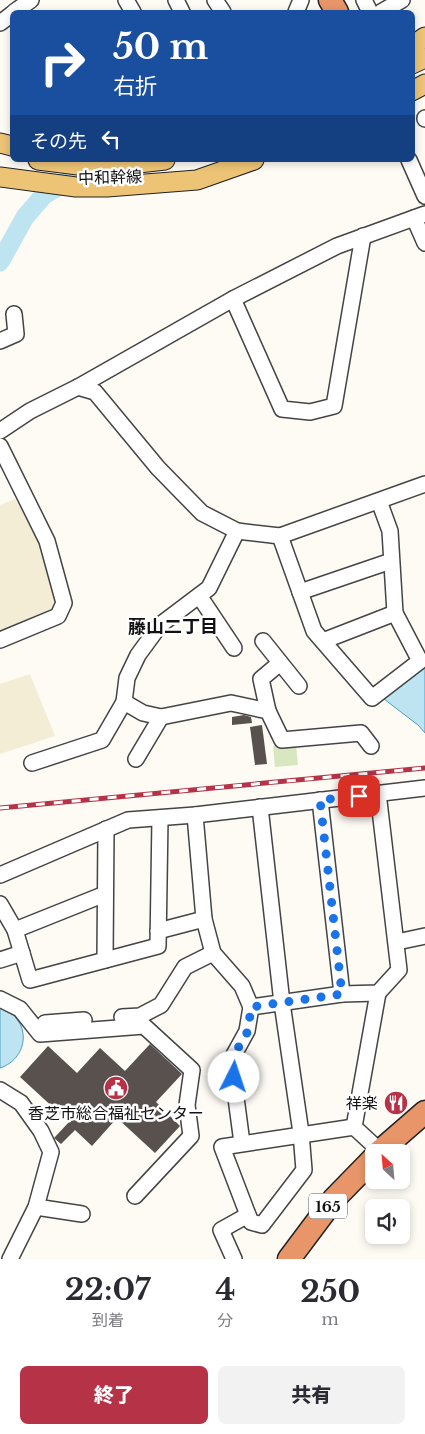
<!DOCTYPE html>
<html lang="ja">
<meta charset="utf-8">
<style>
body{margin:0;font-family:"Libre Baskerville","Noto Sans JP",serif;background:#f2f2f3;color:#2b2b33;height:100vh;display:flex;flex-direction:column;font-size:19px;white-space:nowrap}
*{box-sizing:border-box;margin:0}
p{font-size:16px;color:#7c7c81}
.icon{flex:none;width:28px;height:28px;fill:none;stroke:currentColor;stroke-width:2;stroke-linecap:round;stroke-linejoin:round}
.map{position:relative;height:1259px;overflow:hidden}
.details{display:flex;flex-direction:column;background:#fff;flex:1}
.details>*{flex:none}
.hud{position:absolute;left:10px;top:10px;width:405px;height:152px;border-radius:8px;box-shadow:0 2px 8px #0003;background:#1a4fa0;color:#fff;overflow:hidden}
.needle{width:32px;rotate:334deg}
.tools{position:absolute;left:365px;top:1144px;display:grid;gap:10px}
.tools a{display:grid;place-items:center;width:45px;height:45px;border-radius:8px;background:#fff;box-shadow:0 2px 8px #0003;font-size:25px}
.pin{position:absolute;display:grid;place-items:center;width:42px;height:42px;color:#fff;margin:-21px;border-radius:10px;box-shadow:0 2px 8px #0006}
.me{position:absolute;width:55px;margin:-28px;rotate:4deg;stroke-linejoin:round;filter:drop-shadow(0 0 4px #0008)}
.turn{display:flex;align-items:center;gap:18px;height:105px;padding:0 20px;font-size:22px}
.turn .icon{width:65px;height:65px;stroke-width:2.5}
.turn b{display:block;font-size:35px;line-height:42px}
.then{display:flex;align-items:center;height:48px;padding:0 20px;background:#0003;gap:10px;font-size:19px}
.eta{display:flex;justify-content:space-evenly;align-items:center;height:85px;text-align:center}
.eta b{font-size:30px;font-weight:800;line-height:35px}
.cta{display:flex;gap:10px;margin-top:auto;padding:10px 20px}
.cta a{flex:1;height:58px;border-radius:8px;background:#b63347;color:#fff;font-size:20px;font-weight:800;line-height:58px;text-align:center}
.cta a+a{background:#f2f2f3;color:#2b2b33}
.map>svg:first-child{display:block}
</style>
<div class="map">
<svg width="425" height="1259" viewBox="0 0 425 1259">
<rect width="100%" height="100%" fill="#fefbf5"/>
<!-- farmland -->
<g fill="#f3edd6">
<polygon points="15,499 33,529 46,559 57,605 54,613 0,634 0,505"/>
<polygon points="30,674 55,736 0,754 0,684"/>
</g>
<!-- green -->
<polygon fill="#d8e7c0" points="296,744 298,765 275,767 273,746"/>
<!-- water -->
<g fill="#bee4f2" stroke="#4b9fc2">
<polygon points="425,668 425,733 418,725 384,699"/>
<path d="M0,1008C32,1018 30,1058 0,1068Z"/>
</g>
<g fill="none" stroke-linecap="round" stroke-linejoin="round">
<!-- river -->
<polyline stroke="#bee4f2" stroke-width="19" points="0,262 25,217 44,195 101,162"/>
</g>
<!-- building -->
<g fill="#58514e">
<polygon points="244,715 251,717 252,723 232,725 232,717"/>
<polygon points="262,725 267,764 255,765 250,727"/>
<polygon points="150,1044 182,1074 156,1102 180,1126 155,1153 117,1118 92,1146 75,1130 61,1144 54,1138 69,1122 20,1077 48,1046 77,1073 100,1048 125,1071"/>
</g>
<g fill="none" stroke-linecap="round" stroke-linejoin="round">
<!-- minor casing -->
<g stroke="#444" stroke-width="18">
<g id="minor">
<polyline points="126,0 133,12"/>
<polyline points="176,0 182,12"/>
<polyline points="215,0 223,12"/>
<polyline points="364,0 370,12"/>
<polyline points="14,12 31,0"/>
<polyline points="296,12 301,0"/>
<polyline points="381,12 402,0"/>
<polyline points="0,23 12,14"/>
<polyline points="425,118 425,119"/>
<polyline points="409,160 425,196"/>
<polyline points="414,218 425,243"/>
<polyline points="233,299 282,409 310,412 334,406 363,236"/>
<polyline points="0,341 16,334 14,314"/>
<polyline points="78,387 95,392 158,468 202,513 237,531 280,536 425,484"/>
<polyline points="0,431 30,411 78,387 233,299 337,246 425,214"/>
<polyline points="0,446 47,541 64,603 58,616 0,640"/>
<polyline points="237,531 209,588 160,625 138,655 127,678 124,702 143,713 161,717 231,703 268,711 282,740 361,733 371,746"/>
<polyline points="280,536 314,631 372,698 420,661 395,613 390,531 379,501"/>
<polyline points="300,592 391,561"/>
<polyline points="200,597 234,648"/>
<polyline points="263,641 299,686"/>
<polyline points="323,641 395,613"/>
<polyline points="268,711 261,679 280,663"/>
<polyline points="136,759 161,717"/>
<polyline points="32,763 102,740 124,702"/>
<polyline points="320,800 342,994"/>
<polyline points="260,807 282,1003 301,1133 304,1170 262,1225 251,1222 248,1215 222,1147 354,1127 380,1151"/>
<polyline points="195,815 204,919 213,953 242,986 251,1007 247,1031 231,1060 242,1143"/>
<polyline points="0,875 128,820 195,815 425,788"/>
<polyline points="0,904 15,930 30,980 158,946 160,818"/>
<polyline points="15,930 105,894"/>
<polyline points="158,931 204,919"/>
<polyline points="397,942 425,936"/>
<polyline points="0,960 22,953"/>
<polyline points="105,960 106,829"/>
<polyline points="0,999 20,1009 40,1034 144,1026 192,1070 187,1105 191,1136 135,1196"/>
<polyline points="251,1007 342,994 378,993 399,970 378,793"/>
<polyline points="122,1017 140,1016 161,1005 185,967 213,953"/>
<polyline points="45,1023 84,1020"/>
<polyline points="0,1090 21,1103 41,1131 51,1152 36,1207 10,1259"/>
<polyline points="354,1127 378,993"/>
<polyline points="36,1207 82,1214"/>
<polyline points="234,1259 221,1230 248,1215"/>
</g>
</g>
<!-- major casing -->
<g stroke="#222" stroke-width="21">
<g id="major">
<polyline points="412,46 425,37"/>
<polyline points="412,64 425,58"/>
<polyline points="412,91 425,84"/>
<polyline points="0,143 12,146"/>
<polyline points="38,160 86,166 130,164 165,160"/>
<polyline points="0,177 76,187 107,187 197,180 254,160"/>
</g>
</g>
<!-- highway casing -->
<g stroke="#222" stroke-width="25">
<g id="highway">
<polyline points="330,0 337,12"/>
<polyline points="379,1152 425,1112"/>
<polyline points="289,1259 334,1199 374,1158"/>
</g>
</g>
<!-- minor -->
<use href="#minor" stroke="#fff" stroke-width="15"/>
<!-- major -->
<use href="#major" stroke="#edc476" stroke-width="19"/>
<!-- highway -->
<use href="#highway" stroke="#e89669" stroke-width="22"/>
<!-- rail casing -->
<g stroke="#b63347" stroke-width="5">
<polyline id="rail" points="0,808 425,768"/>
</g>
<!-- rail -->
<use href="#rail" stroke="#fff" stroke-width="3" stroke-dasharray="9" stroke-linecap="butt"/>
</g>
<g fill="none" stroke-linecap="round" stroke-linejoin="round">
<!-- route -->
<polyline stroke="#1a73e8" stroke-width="9" stroke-dasharray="0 16.2" points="234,1077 231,1060 248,1031 251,1007 342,994 320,800 359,796"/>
</g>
<!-- icons -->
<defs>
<g id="civic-disc" transform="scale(1.25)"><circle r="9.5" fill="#b63347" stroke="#fff"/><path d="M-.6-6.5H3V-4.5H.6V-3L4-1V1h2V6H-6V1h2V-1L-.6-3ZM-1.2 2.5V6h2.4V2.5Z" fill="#fff"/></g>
<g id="restaurant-disc" transform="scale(1.25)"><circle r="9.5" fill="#b63347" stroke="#fff"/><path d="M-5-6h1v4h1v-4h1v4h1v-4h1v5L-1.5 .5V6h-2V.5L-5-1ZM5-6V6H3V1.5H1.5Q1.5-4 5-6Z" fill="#fff"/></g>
</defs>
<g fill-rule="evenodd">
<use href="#civic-disc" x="116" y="1088"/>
<use href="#restaurant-disc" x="396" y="1103"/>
</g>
<g text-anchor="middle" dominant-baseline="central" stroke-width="5" stroke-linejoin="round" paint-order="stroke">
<!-- shield labels -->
<rect fill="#fff" stroke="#585858" stroke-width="1" x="309" y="1193.5" width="38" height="25" rx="4"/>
<g font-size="15" font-weight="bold" fill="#111">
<text x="328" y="1206">165</text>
</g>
<!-- street labels -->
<g font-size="16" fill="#111" stroke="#fff">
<text transform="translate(110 177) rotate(-2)">中和幹線</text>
</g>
<!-- poi labels -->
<g font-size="16" fill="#111" stroke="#fff" text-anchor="end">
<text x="378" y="1103">祥楽</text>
<text x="116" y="1113" text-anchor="middle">香芝市総合福祉センター</text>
</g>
<!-- neighbourhood labels -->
<g font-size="18" font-weight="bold" fill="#111" stroke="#fff">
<text x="173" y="627">藤山二丁目</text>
</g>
</g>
</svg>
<div class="tools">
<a><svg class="needle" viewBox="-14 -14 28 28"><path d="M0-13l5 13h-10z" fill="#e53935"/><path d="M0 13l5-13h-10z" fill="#7c7c81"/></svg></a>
<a><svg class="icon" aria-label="sound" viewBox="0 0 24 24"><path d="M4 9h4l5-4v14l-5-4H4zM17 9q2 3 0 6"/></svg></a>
</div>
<div class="pin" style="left:359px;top:796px;background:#d93025"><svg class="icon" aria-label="arrive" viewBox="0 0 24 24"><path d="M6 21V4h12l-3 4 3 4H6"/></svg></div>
<svg class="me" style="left:234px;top:1077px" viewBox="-20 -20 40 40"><circle r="19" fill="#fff"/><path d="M0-13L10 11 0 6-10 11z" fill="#1a73e8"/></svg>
<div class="hud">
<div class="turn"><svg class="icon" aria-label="right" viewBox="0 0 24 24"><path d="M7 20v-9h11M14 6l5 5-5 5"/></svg><div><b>50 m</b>右折</div></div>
<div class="then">その先<svg class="icon" aria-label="left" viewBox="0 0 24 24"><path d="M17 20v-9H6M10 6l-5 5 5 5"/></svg></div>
</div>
</div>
<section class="details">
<div class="eta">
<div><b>22:07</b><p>到着</p></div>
<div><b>4</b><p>分</p></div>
<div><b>250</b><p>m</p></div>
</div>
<div class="cta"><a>終了</a><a>共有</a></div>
</section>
